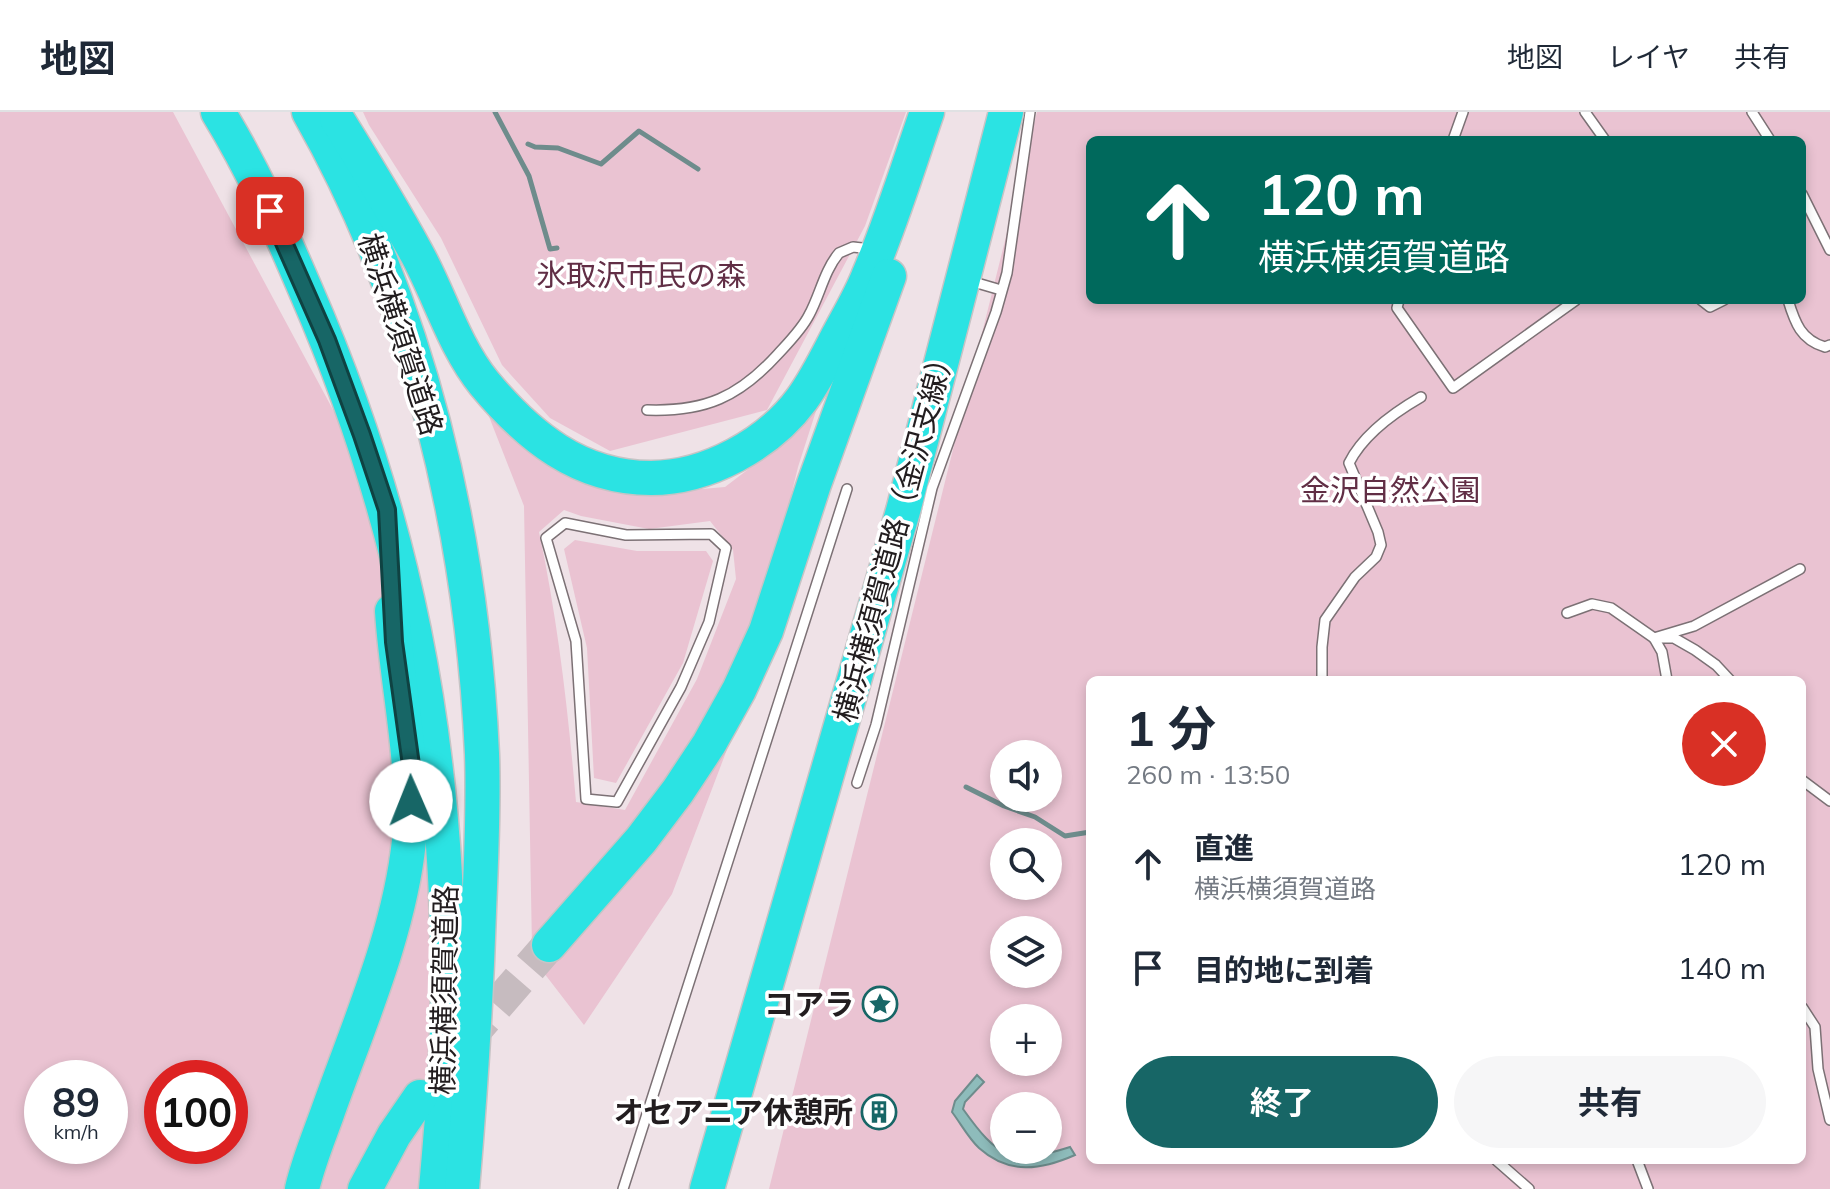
<!DOCTYPE html>
<html lang="ja">
<meta charset="utf-8">
<style>
body{margin:0;font-family:Mulish,"Noto Sans JP",sans-serif;background:#f6f6f7;color:#1f2937;height:100vh;display:flex;flex-direction:column;font-size:30px;white-space:nowrap}
*{box-sizing:border-box;margin:0}
p{font-size:26px;color:#747a83}
.icon{flex:none;width:44px;height:44px;fill:none;stroke:currentColor;stroke-width:2;stroke-linecap:round;stroke-linejoin:round}
.map{position:relative;flex:1;overflow:hidden}
.sheet{position:absolute;left:1086px;top:564px;width:720px;height:488px;display:flex;flex-direction:column;background:#fff;border-radius:12px;box-shadow:0 4px 12px #0003}
.sheet>*{flex:none}
.guide{position:absolute;left:1086px;top:24px;width:720px;height:168px;border-radius:12px;box-shadow:0 4px 12px #0003;background:#00695c;color:#fff;overflow:hidden}
.fabs{position:absolute;left:990px;top:628px;display:grid;gap:16px}
.fabs a{display:grid;place-items:center;width:72px;height:72px;border-radius:50%;background:#fff;box-shadow:0 4px 12px #0003;font-size:40px}
.speed{position:absolute;left:24px;top:948px;display:flex;gap:16px;font-size:40px;font-weight:700;text-align:center}
.speed>*{display:grid;place-content:center;width:104px;height:104px;border-radius:50%;background:#fff;box-shadow:0 4px 12px #0003;line-height:1}
.speed small{font-size:20px;font-weight:400}
.speed .limit{border:12px solid #d22;background:#fff;color:#111}
.pin{position:absolute;display:grid;place-items:center;width:68px;height:68px;color:#fff;margin:-34px;border-radius:16px;box-shadow:0 4px 12px #0006}
.me{position:absolute;width:88px;margin:-44px;rotate:359deg;stroke-linejoin:round;filter:drop-shadow(0 0 6px #0008)}
.turn{display:flex;align-items:center;gap:28px;height:168px;padding:0 40px;font-size:36px}
.turn .icon{width:104px;height:104px;stroke-width:2.5}
.turn b{display:block;font-size:56px;line-height:68px}
.round{display:grid;place-items:center;flex:none;width:84px;height:84px;border-radius:42px;background:#f6f6f7}
.headline{display:flex;align-items:center;justify-content:space-between;height:136px;padding:0 40px}
h1{font-size:48px;font-weight:700;line-height:60px}
.button{display:flex;gap:16px;margin-top:auto;padding:16px 40px}
.button a{flex:1;height:92px;border-radius:48px;background:#176666;color:#fff;font-size:32px;font-weight:700;line-height:92px;text-align:center}
.button a+a{background:#f6f6f7;color:#1f2937}
ul{padding:0;list-style:none}
li{display:flex;align-items:center;gap:24px;height:104px;padding:0 40px}
li div{flex:1}
li b{display:block;font-size:30px}
li em{font-style:normal}
header{display:flex;align-items:center;gap:48px;box-sizing:border-box;height:112px;padding:0 40px;background:#fff;border-bottom:2px solid #e0e1e3}
header strong{font-size:38px}
nav{display:flex;gap:44px;margin-inline-start:auto;font-size:28px}
.map>svg:first-child{display:block}
</style>
<header>
<strong>地図</strong>
<nav><a>地図</a><a>レイヤ</a><a>共有</a></nav>
</header>
<div class="map">
<svg width="1830" height="1077" viewBox="0 0 1830 1077">
<rect width="100%" height="100%" fill="#efe2e7"/>
<!-- green -->
<g fill="#eac3d2" fill-rule="evenodd">
<path d="M0,0H173L360,348L425,656L433,851L428,1013L422,1077H0ZM42,966H110V1034H42ZM162,966H230V1034H162Z"/>
<polygon points="363,0 906,0 865,114 767,298 610,339 550,306 502,253 441,126 369,13"/>
<path d="M1037,0H1830V1077H769ZM1090,28H1802V188H1090ZM1090,568H1802V1048H1090ZM1004,642H1048V686H1004ZM1004,730H1048V774H1004ZM1004,818H1048V862H1004ZM1004,906H1048V950H1004ZM1004,994H1048V1038H1004Z"/>
<path d="M817,296L798,355L756,529L656,696L532,836L524,394L488,302L501,305L679,379L725,375L784,330ZM564,398L581,404L649,417L710,409L733,438L736,467L697,567L625,698L576,690C568,598 558,509 539,420Z"/>
<polygon points="575,428 637,439 706,439 713,449 683,551 616,671 594,666 587,536 564,437"/>
<polygon points="723,626 731,627 672,782 584,913 544,861 628,763"/>
</g>
<!-- water -->
<path fill="#8ebcbb" stroke="#6e8c8c" stroke-width="2" d="M977,963L984,970L965,990L963,997C998,1046 1011,1054 1070,1035L1075,1043C1041,1058 1009,1063 979,1036C969,1027 961,1012 952,1000L955,989Z"/>
<g fill="none" stroke-linecap="round" stroke-linejoin="round">
<!-- stream -->
<g stroke="#6e8c8c" stroke-width="5">
<polyline points="495,0 529,64 550,137 557,136"/>
<polyline points="528,32 535,35 558,36 601,52 639,19 698,57"/>
<polyline points="966,675 1004,694 1035,705 1065,724 1090,720"/>
</g>
<!-- highway-tunnel -->
<polyline stroke="#c6bbbf" stroke-width="34" stroke-dasharray="34 17" stroke-linecap="butt" points="463,932 549,833"/>
<!-- lane casing -->
<g stroke="#7c7175" stroke-width="12">
<g id="lane">
<polyline points="1585,0 1605,28"/>
<polyline points="1752,0 1770,28"/>
<polyline points="1453,28 1463,0"/>
<polyline points="1802,82 1830,138"/>
<polyline points="977,171 1001,178"/>
<polyline points="1399,188 1397,196 1453,276 1576,188"/>
<polyline points="1701,188 1710,195 1724,188"/>
<path d="M1788,188C1795,211 1801,228 1825,235L1830,233"/>
<path d="M647,298C705,300 739,285 778,242C789,230 802,217 809,203C820,183 824,159 839,141L853,135L862,136"/>
<polygon points="565,411 626,423 711,422 726,436 709,510 681,575 617,690 586,687 576,529 546,426"/>
<polyline points="1567,501 1592,492 1611,496 1654,526 1674,526 1695,538 1716,553 1730,568"/>
<path d="M1322,568V535L1325,508L1355,465L1376,445L1381,433L1378,420L1349,351C1363,323 1395,300 1421,285"/>
<polyline points="1667,568 1662,540 1654,526 1694,514 1800,457"/>
<polyline points="1802,668 1830,689"/>
<polyline points="857,671 876,613 932,376 996,200 1007,161 1030,0"/>
<polyline points="1802,895 1815,915 1818,957 1830,1008"/>
<polyline points="1496,1048 1529,1077"/>
<polyline points="1637,1048 1648,1077"/>
<polyline points="623,1077 847,377"/>
</g>
</g>
<!-- highway casing -->
<g stroke="#c6c4c5" stroke-width="37">
<g id="highway">
<path d="M218,0C253,57 280,118 306,179C404,404 448,627 448,872C448,940 442,1009 436,1077"/>
<path d="M309,0C419,193 472,421 482,642C484,694 481,747 479,799C476,892 470,985 462,1077"/>
<path d="M337,7C365,52 392,96 417,142C440,184 454,234 484,271C528,324 579,366 651,366C707,366 769,332 802,287C816,268 827,245 838,224C848,205 860,185 868,165C891,111 908,55 927,0"/>
<polyline points="549,833 641,728 678,679 709,632 739,578 766,519 814,372 889,164"/>
<path d="M302,1077C308,1051 318,1027 327,1002C358,914 399,823 409,729C416,650 397,577 392,499"/>
<polyline points="365,1077 394,1023 420,985"/>
<polyline points="707,1077 903,399 1006,0"/>
</g>
</g>
<!-- lane -->
<use href="#lane" stroke="#fff" stroke-width="9"/>
<!-- highway -->
<use href="#highway" stroke="#2be3e3" stroke-width="34"/>
</g>
<g fill="none" stroke-linecap="round" stroke-linejoin="round">
<!-- route casing -->
<g stroke="#0f4242" stroke-width="20">
<polyline id="route" points="270,99 327,228 362,323 387,398 394,530 411,653 411,689"/>
</g>
<!-- route -->
<use href="#route" stroke="#176666" stroke-width="14"/>
</g>
<!-- icons -->
<defs>
<g id="sight-ring" transform="scale(1.8)"><circle r="9.5" fill="#fff" stroke="#176666" stroke-width="1.5"/><path d="M0-6L1.8-2.2L6-1.7L2.9 1.2L3.7 5.4L0 3.3L-3.7 5.4L-2.9 1.2L-6-1.7L-1.8-2.2Z" fill="#176666"/></g>
<g id="building-ring" transform="scale(1.8)"><circle r="9.5" fill="#fff" stroke="#176666" stroke-width="1.5"/><path d="M-4-6H4V6H1V3H-1V6H-4ZM-2.5-4.3h1.7v1.8h-1.7ZM.8-4.3h1.7v1.8H.8ZM-2.5-1h1.7V.8h-1.7ZM.8-1h1.7V.8H.8Z" fill="#176666"/></g>
</defs>
<g fill-rule="evenodd">
<use href="#sight-ring" x="880" y="892"/>
<use href="#building-ring" x="879" y="1000"/>
</g>
<g text-anchor="middle" dominant-baseline="central" stroke-width="7" stroke-linejoin="round" paint-order="stroke">
<!-- park labels -->
<g font-size="30" fill="#612e45" stroke="#fff">
<text x="641" y="163">氷取沢市民の森</text>
<text x="1390" y="378">金沢自然公園</text>
</g>
<!-- street labels -->
<g font-size="30" fill="#221d1f" stroke="#fff">
<text transform="translate(401 222) rotate(72)">横浜横須賀道路</text>
<text transform="translate(894 421) rotate(-75)">横浜横須賀道路（金沢支線）</text>
<text transform="translate(444 878) rotate(-89)">横浜横須賀道路</text>
</g>
<!-- poi labels -->
<g font-size="30" font-weight="bold" fill="#221d1f" stroke="#fff" text-anchor="end">
<text x="854" y="892">コアラ</text>
<text x="853" y="1000">オセアニア休憩所</text>
</g>
</g>
</svg>
<div class="fabs">
<a><svg class="icon" aria-label="sound" viewBox="0 0 24 24"><path d="M4 9h4l5-4v14l-5-4H4zM17 9q2 3 0 6"/></svg></a>
<a><svg class="icon" aria-label="search" viewBox="0 0 24 24"><circle cx="10" cy="10" r="6"/><path d="M15 15l6 6"/></svg></a>
<a><svg class="icon" aria-label="layers" viewBox="0 0 24 24"><path d="M12 4l9 5-9 5-9-5zM3 14l9 5 9-5"/></svg></a>
<a>+</a>
<a>−</a>
</div>
<div class="speed"><div>89<small>km/h</small></div><div class="limit">100</div></div>
<div class="pin" style="left:270px;top:99px;background:#d93025"><svg class="icon" aria-label="arrive" viewBox="0 0 24 24"><path d="M6 21V4h12l-3 4 3 4H6"/></svg></div>
<svg class="me" style="left:411px;top:689px" viewBox="-20 -20 40 40"><circle r="19" fill="#fff"/><path d="M0-13L10 11 0 6-10 11z" fill="#176666"/></svg>
<div class="guide">
<div class="turn"><svg class="icon" aria-label="ahead" viewBox="0 0 24 24"><path d="M12 20V5M6 11l6-6 6 6"/></svg><div><b>120 m</b>横浜横須賀道路</div></div>
</div>
<section class="sheet">
<div class="headline"><div><h1>1 分</h1><p>260 m · 13:50</p></div><a class="round" style="background:#d93025;color:#fff"><svg class="icon" aria-label="close" viewBox="0 0 24 24"><path d="M6 6l12 12M18 6L6 18"/></svg></a></div>
<ul>
<li><svg class="icon" aria-label="ahead" viewBox="0 0 24 24"><path d="M12 20V5M6 11l6-6 6 6"/></svg><div><b>直進</b><p>横浜横須賀道路</p></div><em>120 m</em></li>
<li><svg class="icon" aria-label="arrive" viewBox="0 0 24 24"><path d="M6 21V4h12l-3 4 3 4H6"/></svg><div><b>目的地に到着</b></div><em>140 m</em></li>
</ul>
<div class="button"><a>終了</a><a>共有</a></div>
</section>
</div>
